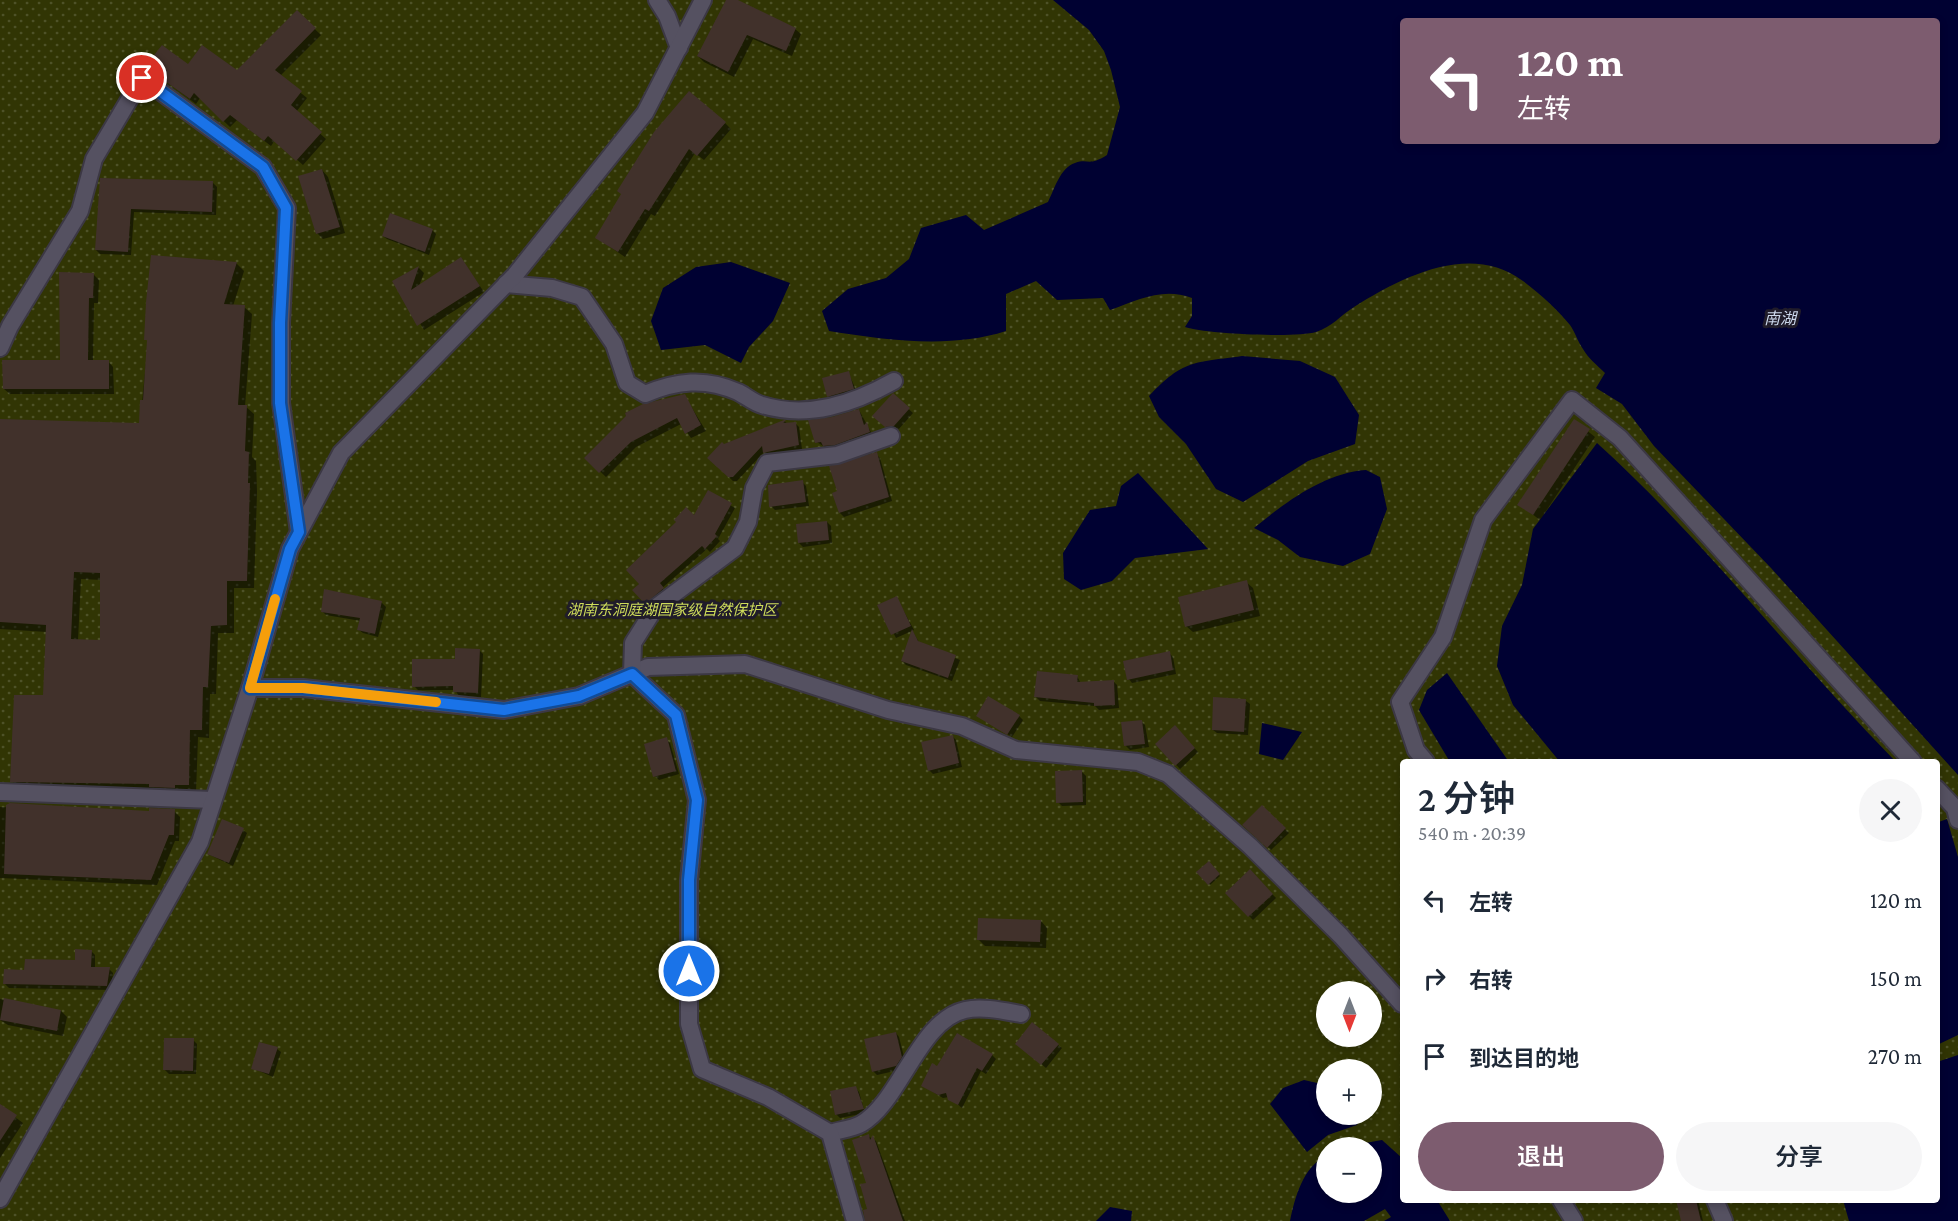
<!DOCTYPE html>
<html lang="zh">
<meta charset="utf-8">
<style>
body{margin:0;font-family:"Crimson Pro","Noto Sans SC",serif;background:#f6f6f7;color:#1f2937;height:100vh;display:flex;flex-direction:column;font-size:22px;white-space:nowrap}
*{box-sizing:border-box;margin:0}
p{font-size:20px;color:#747a83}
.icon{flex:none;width:33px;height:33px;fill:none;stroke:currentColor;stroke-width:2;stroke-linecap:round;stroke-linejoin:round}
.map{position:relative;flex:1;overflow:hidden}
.side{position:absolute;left:1400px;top:759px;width:540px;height:444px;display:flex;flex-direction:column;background:#fff;border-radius:6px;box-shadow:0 3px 9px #0003}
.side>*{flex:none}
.hud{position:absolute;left:1400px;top:18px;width:540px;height:126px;border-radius:6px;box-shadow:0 3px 9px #0003;background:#7d5c6f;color:#fff;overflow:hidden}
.needle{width:39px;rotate:180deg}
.tools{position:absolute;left:1316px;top:981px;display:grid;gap:12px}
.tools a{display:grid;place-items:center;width:66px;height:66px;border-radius:50%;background:#fff;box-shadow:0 3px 9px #0003;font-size:30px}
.pin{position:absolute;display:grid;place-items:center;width:51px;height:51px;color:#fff;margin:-26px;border:3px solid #fff;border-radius:50%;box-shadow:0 2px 6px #0007}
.me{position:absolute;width:66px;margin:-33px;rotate:0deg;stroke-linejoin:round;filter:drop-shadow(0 0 4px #0008)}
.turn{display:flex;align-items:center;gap:21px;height:126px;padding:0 18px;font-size:27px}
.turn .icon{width:78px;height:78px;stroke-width:2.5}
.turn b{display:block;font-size:42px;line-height:51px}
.round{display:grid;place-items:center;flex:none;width:63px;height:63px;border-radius:32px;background:#f6f6f7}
.overview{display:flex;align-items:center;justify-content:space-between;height:102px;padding:0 18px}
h1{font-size:36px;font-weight:600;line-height:45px}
.primary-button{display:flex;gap:12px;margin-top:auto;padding:12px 18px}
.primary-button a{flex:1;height:69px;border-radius:36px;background:#7d5c6f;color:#fff;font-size:24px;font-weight:600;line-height:69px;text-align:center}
.primary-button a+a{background:#f6f6f7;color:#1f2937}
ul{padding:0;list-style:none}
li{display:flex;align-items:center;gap:18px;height:78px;padding:0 18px}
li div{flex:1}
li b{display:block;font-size:22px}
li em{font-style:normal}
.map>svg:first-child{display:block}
</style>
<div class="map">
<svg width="1958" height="1221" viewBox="0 0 1958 1221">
<defs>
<pattern id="park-dots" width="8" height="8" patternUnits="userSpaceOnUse" patternTransform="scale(1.5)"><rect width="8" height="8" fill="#313504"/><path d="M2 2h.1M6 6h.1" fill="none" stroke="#4e5228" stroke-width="1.8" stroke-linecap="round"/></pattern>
</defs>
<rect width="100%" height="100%" fill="#201c2a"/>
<!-- park -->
<path fill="url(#park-dots)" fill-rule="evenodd" d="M0,0H1958V1221H0ZM1402,21H1936V141H1402ZM1402,762H1936V1200H1402ZM1326,992H1371V1036H1326ZM1326,1070H1371V1114H1326ZM1326,1148H1371V1192H1326Z"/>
<!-- water -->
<g fill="#000132" fill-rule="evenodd">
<path d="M1053,0H1958V775L1771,568L1654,446L1622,404L1596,388L1605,373C1597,365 1588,358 1583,349C1578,342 1575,332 1570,325C1558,310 1539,293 1523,281C1471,242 1403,276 1354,307C1341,315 1332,327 1316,332C1297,338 1204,334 1185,327L1192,316V298C1162,287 1139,300 1110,310L1103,298L1057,300L1036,281L1006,294V331C950,349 886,340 829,331L822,311L848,289L886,278L909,259L921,228L966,215L984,230L1048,202C1055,188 1060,168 1075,163C1089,158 1088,167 1107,155L1120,107L1111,70L1104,51L1089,30ZM1402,21H1936V141H1402Z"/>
<polygon points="731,262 790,283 773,321 749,347 741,363 705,345 661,350 651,321 663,288 696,267"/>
<path d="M1242,356L1300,361L1335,377L1359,415L1355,444L1308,461L1243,502L1216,489L1186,444L1159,417L1149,396C1184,359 1194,363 1242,356Z"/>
<path d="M1597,443C1705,541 1794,658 1896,762H1560L1513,705L1497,666L1502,626L1522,585L1533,529Z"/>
<path d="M1366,470L1380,477L1387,509L1370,554L1343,566L1300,557L1278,540L1254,528C1286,502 1324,473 1366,470Z"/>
<polygon points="1138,473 1208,549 1135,558 1112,581 1081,590 1064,579 1063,553 1090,510 1116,506 1121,486"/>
<polygon points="1447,673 1509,762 1450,762 1419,710 1427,690"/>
<polygon points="1262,723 1302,732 1283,760 1259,754"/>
<polygon points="1947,819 1958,857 1958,1035 1937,1045 1936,823"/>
<polygon points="1958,1055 1958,1221 1849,1221 1843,1200 1936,1200 1937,1062"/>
<polygon points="1304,1080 1326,1085 1326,1114 1358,1115 1361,1117 1357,1125 1328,1135 1307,1152 1270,1104 1283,1088"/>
<path d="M1382,1140L1402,1158V1200H1437L1450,1221H1384L1391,1217L1385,1209L1364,1221H1290C1295,1197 1303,1167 1326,1156V1192H1371V1148L1343,1147Z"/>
<polygon points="1110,1207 1132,1211 1131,1221 1096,1221"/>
</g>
<!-- shadow -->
<g fill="#0007" fill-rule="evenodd">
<polygon points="727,0 735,0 795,29 801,34 792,56 753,39 734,77 704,62 698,56"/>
<polygon points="297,12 321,35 280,76 307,98 296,112 326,139 303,165 275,140 271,146 237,120 230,127 200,98 196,104 147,67 188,66 238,72"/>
<polygon points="725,123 731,129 704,160 695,153 655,216 651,214 625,257 597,238 623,195"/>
<polygon points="322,170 328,177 345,233 323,239 317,233"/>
<polygon points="101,180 213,183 217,187 216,215 134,212 131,255 100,254 96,250"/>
<polygon points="432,230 436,234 429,255 387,239 383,236"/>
<polygon points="461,259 484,292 424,330 395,281 419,268 424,273 419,286"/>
<path d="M236,263L244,271L233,306L244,307L252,314L245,406L254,414L252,457L256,461L257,492L254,588H234V633H218L216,694H210L209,738L198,737L196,792L20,789L12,781L44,697L47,632L0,629V421L140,424L148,342L146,339ZM81,579L102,580V642L78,640Z"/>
<polygon points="93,274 99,280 98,303 94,303 93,361 108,361 113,367 114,394 10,394 4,389 62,361"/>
<polygon points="848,372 857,392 832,400 829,396"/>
<polygon points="684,395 706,431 691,438 681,424 636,447 606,477 586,458 628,416"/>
<polygon points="893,395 913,413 898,430 890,430 874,416"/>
<polygon points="859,410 873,436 828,449 817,442 832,419"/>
<polygon points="784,421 788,424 795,423 799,427 802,449 769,457 764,452 737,481 733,481 709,458 724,446"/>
<polygon points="1575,421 1595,437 1540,520 1519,504"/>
<polygon points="876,454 880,458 892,501 844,517 840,513 839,492"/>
<polygon points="802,482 806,486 809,506 775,510 771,506"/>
<polygon points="708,492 735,508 718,539 720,541 710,552 707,549 662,588 667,593 650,607 634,590 695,517"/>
<polygon points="827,522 831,526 832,543 803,547 799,543"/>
<polygon points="1246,582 1253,588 1260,616 1193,632 1186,626"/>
<polygon points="325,591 382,603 386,607 378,637 363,633 359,630 361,621 326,615 322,611"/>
<polygon points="896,597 914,630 896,638 879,605"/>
<polygon points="913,632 920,644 960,660 952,681 906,665 902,661"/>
<polygon points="479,650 483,654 481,697 459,696 455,690 418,690 414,686 456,660"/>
<polygon points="1169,653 1173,657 1176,674 1132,683 1129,679"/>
<polygon points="1077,676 1081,684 1113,681 1117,685 1119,708 1099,710 1095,706 1040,701 1036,697"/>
<polygon points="1246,701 1250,704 1248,735 1217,733 1213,730"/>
<polygon points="978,716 1019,716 1023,720 1012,737"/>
<polygon points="1141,721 1145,725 1149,747 1130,750 1126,746"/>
<polygon points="1175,727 1198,752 1180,769 1157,744"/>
<polygon points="952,736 956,740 962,767 933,774 929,770"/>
<polygon points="666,739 670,743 679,774 659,780 655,776"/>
<polygon points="1082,772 1086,776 1086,805 1062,806 1058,802"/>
<polygon points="0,807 150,812 174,811 180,817 179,841 175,841 157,885 0,878"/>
<polygon points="1262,807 1289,833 1271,850 1244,825"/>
<polygon points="243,830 247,833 233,866 208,854"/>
<polygon points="1209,863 1220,876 1210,885 1198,872"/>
<polygon points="1250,871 1276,898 1253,920 1227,893"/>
<polygon points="1041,921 1047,928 1046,948 985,946 979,940"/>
<polygon points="91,951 95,955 95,969 109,969 113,973 111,990 9,988 5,984 26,971 76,962"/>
<polygon points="0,999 61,1011 67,1017 63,1036 8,1025 0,1020"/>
<polygon points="896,1033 899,1037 905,1061 899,1070 877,1075 873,1071"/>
<polygon points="193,1040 197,1044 196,1074 169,1074 165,1070"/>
<polygon points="1058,1045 1062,1048 1046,1068 1021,1047"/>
<polygon points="277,1049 281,1052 273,1077 252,1068"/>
<polygon points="992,1055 996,1059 986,1074 981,1071 962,1108 949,1097 943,1098 923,1086 938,1068"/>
<polygon points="855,1088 859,1092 865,1113 840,1118 836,1114"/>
<polygon points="0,1106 23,1123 0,1158"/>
<polygon points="868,1136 876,1141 905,1221 867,1221"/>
<polygon points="1678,1200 1698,1200 1703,1221 1683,1221"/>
</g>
<!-- building -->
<g fill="#41312b" fill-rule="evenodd">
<polygon points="726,0 738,0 796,28 786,51 747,35 728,72 697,56"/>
<polygon points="297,10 316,28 275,70 302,91 291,105 322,132 296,161 268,136 264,141 230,115 223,122 194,93 190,99 145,67 162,45 188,64 202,45 237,70"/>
<polygon points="689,91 726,122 697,156 689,149 649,211 645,209 618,252 595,238 621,194 617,191 654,132"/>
<polygon points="322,169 340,227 316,234 298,176"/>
<polygon points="100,178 213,181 212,212 131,209 128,252 95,250"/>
<polygon points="390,213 433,229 425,252 382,236"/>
<path d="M151,255L237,262L224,304L245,305L238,405H247L245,451L249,452L248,483H250L247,581H227V625L211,626L208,687H203L202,730H190L189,785H175V788L149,787V784L10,782L14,695H43L46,625L0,622V419L139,423L140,400H143L147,340H144L146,302ZM74,572L100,573V640L71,639Z"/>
<polygon points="461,257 480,286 417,326 392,281 419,266 411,290"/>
<polygon points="59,272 94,273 93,298 89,298 88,360 109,360 109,389 3,389 2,360 60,360"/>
<polygon points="849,371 854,389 827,397 822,378"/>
<polygon points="893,393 910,408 894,426 885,427 872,416"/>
<polygon points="685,394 701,425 685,434 677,418 631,442 599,473 584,458 626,416 625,413 643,404"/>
<polygon points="859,409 864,425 867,422 870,432 835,445 823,446 821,442 815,443 808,420 832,417"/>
<polygon points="1574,419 1590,429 1533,515 1517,505"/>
<polygon points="784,420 786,420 783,423 796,422 799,445 763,453 762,446 733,477 728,477 707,458 722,442 724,444"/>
<polygon points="877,452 889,497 839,513 832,493 837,491 829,466"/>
<polygon points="803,480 806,502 769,507 768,485"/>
<polygon points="708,490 732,503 715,534 717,536 705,549 702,546 660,583 664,588 645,604 632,590 639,584 626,570 676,522 674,520 686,507 694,515"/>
<polygon points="827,521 829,540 798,543 796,524"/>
<polygon points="1247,580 1254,610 1185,627 1178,597"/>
<polygon points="324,589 382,601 375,634 357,630 360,618 321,612"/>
<polygon points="897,596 911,626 891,635 877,605"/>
<polygon points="912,629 918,641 956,655 948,678 901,661"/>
<polygon points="455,648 480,649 478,693 453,692 453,686 412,687 412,659 455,659"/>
<polygon points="1170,651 1173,670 1127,680 1123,661"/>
<polygon points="1037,671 1078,675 1077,682 1114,680 1115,705 1094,706 1094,703 1034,697"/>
<polygon points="988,696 1020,715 1007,735 976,716"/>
<polygon points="1213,697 1246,699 1244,732 1212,730"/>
<polygon points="1142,720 1145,744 1124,746 1121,722"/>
<polygon points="1175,725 1195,748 1175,766 1155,744"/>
<polygon points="953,735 959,763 928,771 921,742"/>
<polygon points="667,737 676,771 653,777 644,744"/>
<polygon points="1082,770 1083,802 1056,803 1055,771"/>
<polygon points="10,803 149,811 149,808 175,809 174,835 169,835 151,880 4,874 6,805"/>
<polygon points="1262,805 1286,828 1267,848 1242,825"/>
<polygon points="222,819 244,828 229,863 207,854"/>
<polygon points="1209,861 1220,874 1208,885 1196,872"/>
<polygon points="1250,869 1273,894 1248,917 1225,893"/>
<polygon points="978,918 1041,920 1040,942 977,940"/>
<polygon points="75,949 92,950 91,967 110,967 107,986 3,984 4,969 24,970 25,959 75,960"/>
<polygon points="4,998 61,1010 57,1031 0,1020"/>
<polygon points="1032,1022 1059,1044 1041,1065 1015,1044"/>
<polygon points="896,1032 902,1057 896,1066 872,1072 864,1039"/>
<polygon points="957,1033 993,1054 982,1071 977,1068 958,1105 948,1100 946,1093 938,1095 921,1086 932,1063 937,1066"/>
<polygon points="164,1038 194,1038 193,1071 163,1070"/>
<polygon points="259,1042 278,1047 269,1074 251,1069"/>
<polygon points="856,1086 864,1109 835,1115 830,1091"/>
<polygon points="0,1104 17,1115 0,1141"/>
<polygon points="869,1134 870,1140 873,1135 903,1221 865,1221 863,1210 867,1209 860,1184 866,1183 852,1140"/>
<polygon points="1676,1200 1696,1200 1701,1221 1681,1221"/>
</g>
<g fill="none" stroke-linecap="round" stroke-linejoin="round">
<!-- street casing -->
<g stroke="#3c3844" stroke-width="20">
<g id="street">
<polyline points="657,0 667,16 679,48"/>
<path d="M506,284L552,288L582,297L614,344L627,383L645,394C676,381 705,377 738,392C746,396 754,403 762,405C808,419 853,404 894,381"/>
<polyline points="0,348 10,326 80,211 94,159 142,78 263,167 287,208 281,323 281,403 299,532"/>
<polyline points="250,688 303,688 504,710 579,696 648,667 745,664 888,710 962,726 1016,750 1138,762 1168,774 1250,846 1341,936 1402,1004"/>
<polyline points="1426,762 1416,750 1400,702 1443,637 1483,520 1572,400 1620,438 1913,762"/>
<polyline points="1936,788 1955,808 1958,820"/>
<polyline points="0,792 213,800"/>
<path d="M830,1133C839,1130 852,1129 861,1124C900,1102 919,1020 965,1010C982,1006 1004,1011 1021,1014"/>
<polyline points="0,1199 200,842 250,688 290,549 341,453 515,275 645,113 703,0"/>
<polyline points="1561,1200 1574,1221"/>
<polyline points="1715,1200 1724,1221"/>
<polyline points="855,1221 830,1133 768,1097 702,1069 689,1024 689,880 697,800 676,715 632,674 633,643 655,608 735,548 748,522 754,488 767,463 837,455 891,436"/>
</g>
</g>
<!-- street -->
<use href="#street" stroke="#555161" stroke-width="16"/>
</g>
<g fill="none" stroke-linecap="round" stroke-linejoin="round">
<!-- route casing -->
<g stroke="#114b97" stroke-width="15">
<polyline id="route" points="142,78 263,167 286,208 280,323 280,403 299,532 290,549 250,688 303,688 504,710 579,696 632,674 676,715 697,800 689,880 689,971"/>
</g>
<!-- route -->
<use href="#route" stroke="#1a73e8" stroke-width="10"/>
<!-- slow -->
<polyline stroke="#f59e0b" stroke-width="10" points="275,599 250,688 303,688 436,702"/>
</g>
<g text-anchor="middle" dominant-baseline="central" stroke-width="6" stroke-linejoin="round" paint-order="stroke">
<!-- park labels -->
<g font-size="15" font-style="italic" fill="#cedc5a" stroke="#201c2a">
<text x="672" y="610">湖南东洞庭湖国家级自然保护区</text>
</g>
<!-- water labels -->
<g font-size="16" font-style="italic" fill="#ccd8ec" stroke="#201c2a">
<text x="1780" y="318">南湖</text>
</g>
</g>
</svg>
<div class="tools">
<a><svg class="needle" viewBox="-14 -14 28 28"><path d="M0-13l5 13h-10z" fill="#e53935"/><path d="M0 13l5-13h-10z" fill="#747a83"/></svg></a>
<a>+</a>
<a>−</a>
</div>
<div class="pin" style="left:142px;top:78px;background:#d93025"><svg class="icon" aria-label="arrive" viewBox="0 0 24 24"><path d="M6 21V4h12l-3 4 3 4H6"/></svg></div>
<svg class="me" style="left:689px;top:971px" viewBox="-20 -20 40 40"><circle r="17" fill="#1a73e8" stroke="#fff" stroke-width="3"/><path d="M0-11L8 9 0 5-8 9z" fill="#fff"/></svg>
<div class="hud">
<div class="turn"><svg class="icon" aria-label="left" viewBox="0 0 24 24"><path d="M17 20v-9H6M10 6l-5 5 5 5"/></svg><div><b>120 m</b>左转</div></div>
</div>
<section class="side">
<div class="overview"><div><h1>2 分钟</h1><p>540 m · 20:39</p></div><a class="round"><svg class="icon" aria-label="close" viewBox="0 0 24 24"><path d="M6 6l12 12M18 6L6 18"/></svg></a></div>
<ul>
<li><svg class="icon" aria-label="left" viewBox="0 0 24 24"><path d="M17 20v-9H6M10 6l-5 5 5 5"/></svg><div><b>左转</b></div><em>120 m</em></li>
<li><svg class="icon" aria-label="right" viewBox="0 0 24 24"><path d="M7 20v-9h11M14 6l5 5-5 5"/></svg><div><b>右转</b></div><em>150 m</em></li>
<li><svg class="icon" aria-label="arrive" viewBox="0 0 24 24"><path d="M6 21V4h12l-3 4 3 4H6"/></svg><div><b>到达目的地</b></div><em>270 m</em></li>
</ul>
<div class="primary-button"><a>退出</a><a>分享</a></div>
</section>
</div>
